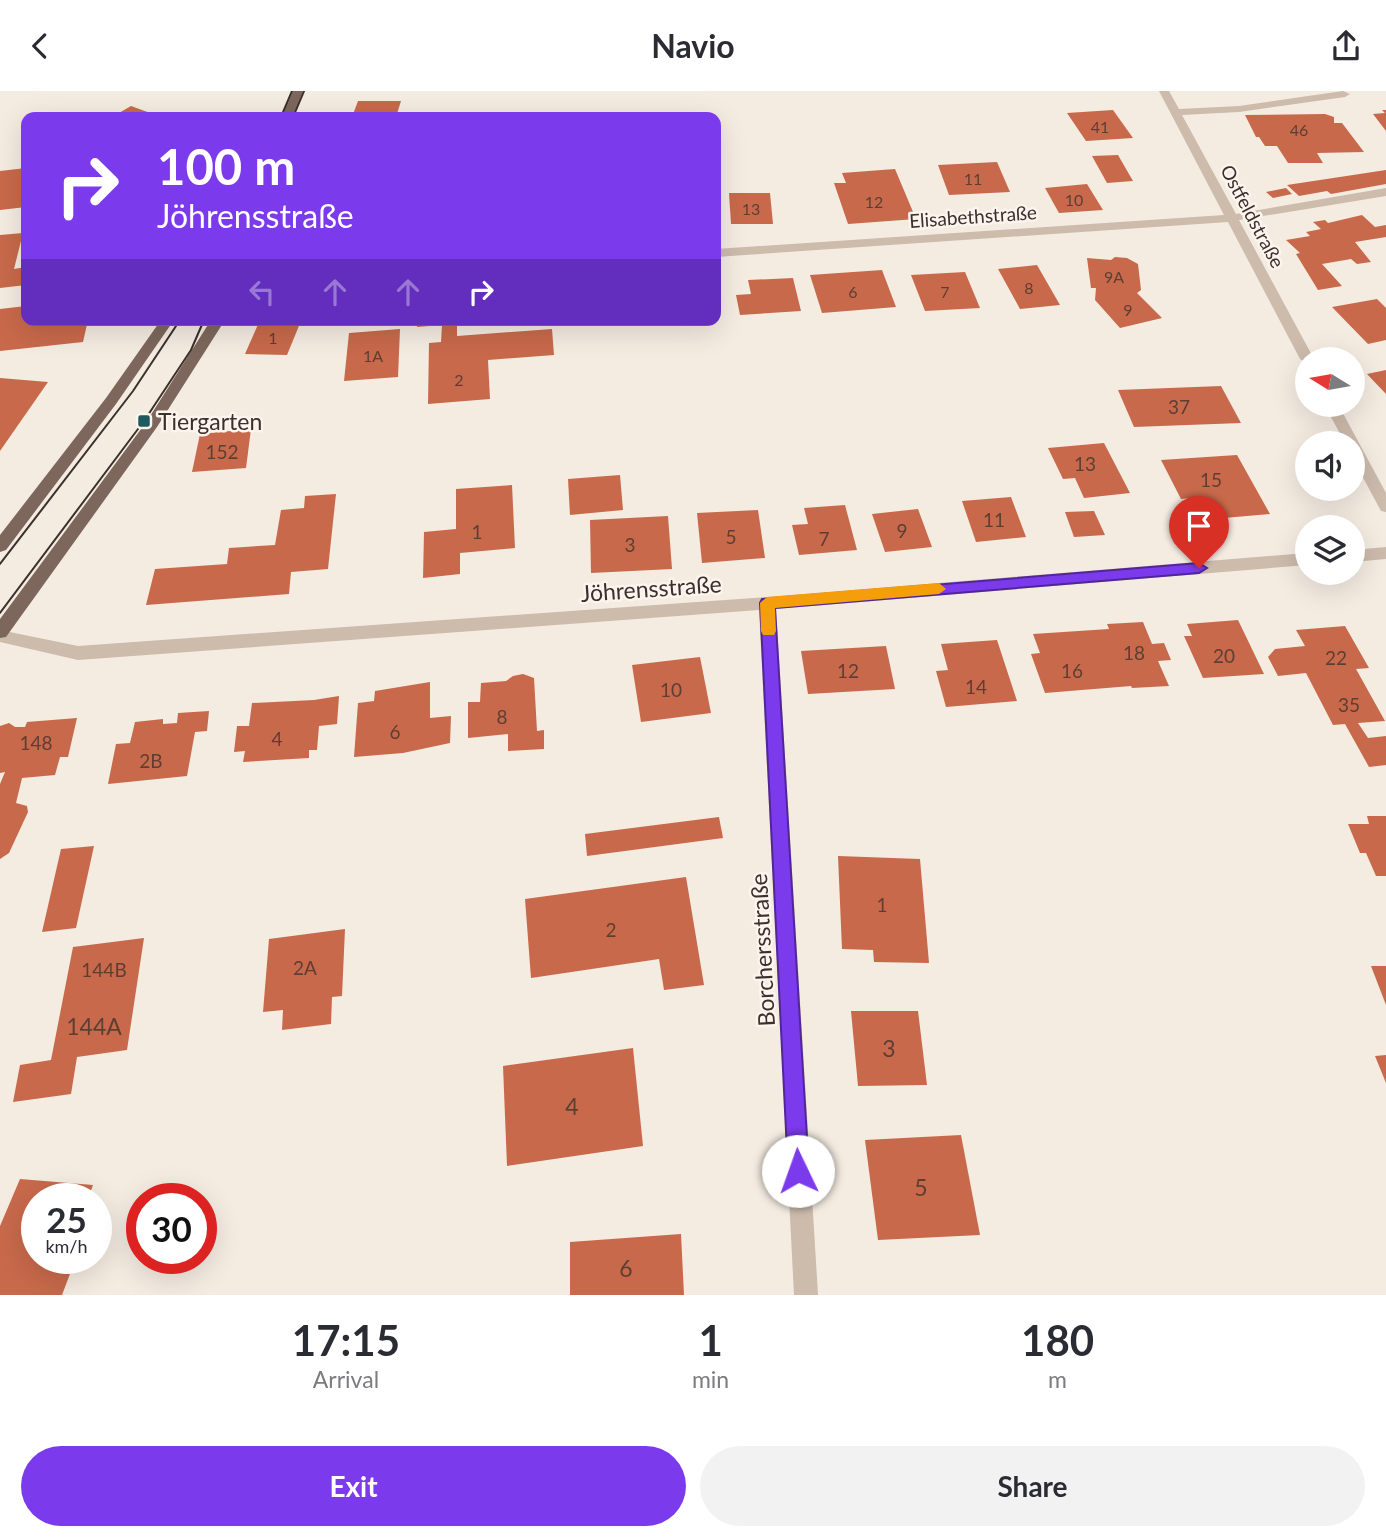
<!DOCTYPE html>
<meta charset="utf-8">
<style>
body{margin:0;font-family:Lato,sans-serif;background:#f2f2f3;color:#2b2b33;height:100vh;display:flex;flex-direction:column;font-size:26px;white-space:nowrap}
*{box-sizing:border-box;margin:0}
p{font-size:23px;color:#7c7c81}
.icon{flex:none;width:38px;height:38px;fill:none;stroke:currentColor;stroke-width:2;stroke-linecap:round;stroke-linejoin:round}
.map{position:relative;height:1204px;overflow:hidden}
.panel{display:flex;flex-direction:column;background:#fff;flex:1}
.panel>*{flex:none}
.guide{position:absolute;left:21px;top:21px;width:700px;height:214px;border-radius:14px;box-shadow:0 7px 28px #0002;background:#7c3aed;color:#fff;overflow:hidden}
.needle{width:46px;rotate:281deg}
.tools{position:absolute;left:1295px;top:256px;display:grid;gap:14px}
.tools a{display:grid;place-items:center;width:70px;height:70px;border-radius:50%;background:#fff;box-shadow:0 7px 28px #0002;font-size:35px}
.speed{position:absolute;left:21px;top:1092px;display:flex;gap:14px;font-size:35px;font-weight:700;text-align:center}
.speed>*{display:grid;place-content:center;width:91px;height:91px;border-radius:50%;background:#fff;box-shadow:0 7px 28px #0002;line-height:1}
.speed small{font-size:18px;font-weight:400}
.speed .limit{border:10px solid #d22;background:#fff;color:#111}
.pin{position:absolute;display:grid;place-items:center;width:60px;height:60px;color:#fff;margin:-72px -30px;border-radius:50% 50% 50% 0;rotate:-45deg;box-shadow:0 0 7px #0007}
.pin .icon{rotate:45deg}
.me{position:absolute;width:77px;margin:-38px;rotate:357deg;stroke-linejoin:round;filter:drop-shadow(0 0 5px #0008)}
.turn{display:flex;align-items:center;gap:24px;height:147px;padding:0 21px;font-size:32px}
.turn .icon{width:91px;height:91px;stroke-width:2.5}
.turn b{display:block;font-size:49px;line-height:60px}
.lanes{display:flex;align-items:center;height:66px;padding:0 21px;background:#0003;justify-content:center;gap:35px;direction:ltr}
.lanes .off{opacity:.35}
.eta{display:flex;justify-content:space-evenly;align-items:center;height:119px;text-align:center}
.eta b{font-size:42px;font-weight:700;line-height:49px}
.primary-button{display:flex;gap:14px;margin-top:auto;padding:14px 21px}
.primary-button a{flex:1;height:80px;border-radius:42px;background:#7c3aed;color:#fff;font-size:28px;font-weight:700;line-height:80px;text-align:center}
.primary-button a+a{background:#f2f2f3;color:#2b2b33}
header{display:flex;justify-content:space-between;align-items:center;height:91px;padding:0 21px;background:#fff;font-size:32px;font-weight:700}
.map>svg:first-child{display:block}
</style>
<header><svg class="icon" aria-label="back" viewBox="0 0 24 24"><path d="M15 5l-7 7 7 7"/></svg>Navio<svg class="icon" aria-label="share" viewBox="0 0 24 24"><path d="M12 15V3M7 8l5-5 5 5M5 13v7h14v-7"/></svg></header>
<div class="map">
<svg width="1386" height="1204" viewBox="0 0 1386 1204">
<rect width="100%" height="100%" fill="#f4ebe1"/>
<!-- building -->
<g fill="#c8694b">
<polygon points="358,10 401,10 396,26 352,26"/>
<polygon points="131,15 153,23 151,26 82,26 109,22 112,26"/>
<polygon points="1113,19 1133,47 1086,50 1067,22"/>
<polygon points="1382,19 1386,19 1386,40 1373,23 1385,22"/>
<polygon points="1325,23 1334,26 1334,32 1342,32 1364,61 1317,62 1323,72 1288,72 1277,55 1265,55 1259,46 1256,46 1245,24"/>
<polygon points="1118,64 1133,90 1107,92 1092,65"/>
<polygon points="997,71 1010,101 949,104 938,74"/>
<polygon points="26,77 26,116 0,119 0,80"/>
<polygon points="895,78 916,128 848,133 834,92 846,92 842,82"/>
<polygon points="1386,79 1386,93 1331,103 1327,100 1299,105 1287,94"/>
<polygon points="1087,93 1103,119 1059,122 1045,97"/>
<polygon points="1286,97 1292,103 1273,107 1266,101"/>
<polygon points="729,102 770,102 773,133 731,133"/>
<polygon points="1362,124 1375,136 1386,134 1386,146 1355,151 1371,171 1357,173 1351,168 1322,173 1342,195 1318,199 1296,163 1300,162 1286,149 1310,145 1306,141 1321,138 1313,131 1325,129 1328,132"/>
<polygon points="23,142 14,178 26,176 26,194 0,197 0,144"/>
<polygon points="1115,166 1127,167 1138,173 1141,199 1137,202 1162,227 1120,237 1095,209 1096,197 1091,197 1087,167 1111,169"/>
<polygon points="1037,174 1060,214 1020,218 998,178"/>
<polygon points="882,179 896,216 822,222 810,184"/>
<polygon points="965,181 980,217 925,220 911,184"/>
<polygon points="793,187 801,220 740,224 736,204 751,203 748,189"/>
<polygon points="1377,208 1386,217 1386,249 1368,253 1332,216"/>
<polygon points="26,215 26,229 88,229 83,251 0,260 0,218"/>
<polygon points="260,229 301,230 287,264 245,263"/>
<polygon points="417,229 457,229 457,245 552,238 554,264 488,269 490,308 428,313 429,252 441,251 442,234 417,236"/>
<polygon points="572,229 614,229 614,231 572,234"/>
<polygon points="400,238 398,286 344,290 349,242"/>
<polygon points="1386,279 1386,303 1367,283"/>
<polygon points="0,287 48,291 0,360"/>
<polygon points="1221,295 1241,332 1134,336 1118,299"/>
<polygon points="251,338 246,377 192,381 200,343"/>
<polygon points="1104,352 1130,402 1084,407 1075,387 1063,388 1048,357"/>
<polygon points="1237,364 1270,423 1212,428 1200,406 1181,408 1161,369"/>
<polygon points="620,384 623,419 570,424 568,388"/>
<polygon points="512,394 515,457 460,462 460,483 423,487 424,441 456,438 456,398"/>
<polygon points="336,403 328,478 291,481 289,503 146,514 155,478 227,473 229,457 275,454 281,419 304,417 305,405"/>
<polygon points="1011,406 1026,446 976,451 962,410"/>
<polygon points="845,414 857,459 799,464 792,434 808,433 804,417"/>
<polygon points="918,418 932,456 885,461 872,423"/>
<polygon points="758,419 765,467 702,472 697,422"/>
<polygon points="1094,420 1105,444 1074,446 1065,421"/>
<polygon points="668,425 672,478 591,482 590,429"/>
<polygon points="1238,529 1264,583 1203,587 1184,545 1192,545 1187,533"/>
<polygon points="1143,531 1152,553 1164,552 1171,569 1158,570 1169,595 1132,597 1131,595 1045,602 1031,563 1040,562 1033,543 1109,538 1107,533"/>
<polygon points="1345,535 1369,577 1356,578 1385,630 1358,632 1368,647 1386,645 1386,674 1369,676 1345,633 1333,634 1306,582 1278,585 1268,566 1275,558 1305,555 1296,539"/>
<polygon points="997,549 1017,610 946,616 936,580 948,579 941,553"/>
<polygon points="886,555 895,598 808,603 801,560"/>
<polygon points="700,566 711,622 641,631 632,574"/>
<polygon points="523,583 534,587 537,640 544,639 544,658 508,660 508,643 468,647 468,611 480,611 481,592 506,590 513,585"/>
<polygon points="430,591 430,627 451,625 450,652 403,662 354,666 358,612 374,610 375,600"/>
<polygon points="339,605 337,633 319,635 317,659 309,659 309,667 243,671 245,660 234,661 237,635 249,635 252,612 314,609"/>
<polygon points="209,620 207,640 195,641 187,685 108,693 116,653 130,652 135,631 163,628 163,633 177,632 178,622"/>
<polygon points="77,627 68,666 60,666 55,684 22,687 16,712 27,715 28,721 9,762 0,768 0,693 5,681 0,682 0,635 9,632 15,636 25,636 27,631"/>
<polygon points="1367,725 1386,725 1386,785 1376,785 1366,762 1360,762 1348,733 1369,733"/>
<polygon points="719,726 723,747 587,765 585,743"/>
<polygon points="94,755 76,837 42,841 61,758"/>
<polygon points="838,765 920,768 929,872 874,871 873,859 842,858"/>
<polygon points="686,786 704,894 664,899 659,868 531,887 525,808"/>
<polygon points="345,838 342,905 332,906 331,933 282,939 283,919 263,921 269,848"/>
<polygon points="144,847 127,959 77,966 71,1003 13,1011 20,974 51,969 73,856"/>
<polygon points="1371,875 1386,875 1386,914"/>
<polygon points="851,920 918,920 927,994 858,995"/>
<polygon points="633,957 643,1055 507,1075 503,975"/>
<polygon points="1386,964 1386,992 1375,965"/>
<polygon points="961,1044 980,1144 878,1149 865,1049"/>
<polygon points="20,1088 93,1094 88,1108 37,1108 37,1167 76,1167 62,1204 0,1204 0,1135"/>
<polygon points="681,1143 684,1204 570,1204 570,1151"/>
</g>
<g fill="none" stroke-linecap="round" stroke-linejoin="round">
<!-- minor -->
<g fill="#cdbbac" fill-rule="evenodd">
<polygon points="1159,0 1169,0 1179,18 1239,15 1343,0 1350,3 1345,6 1239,21 1182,24 1236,123 1386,97 1386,105 1239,129 1314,268 1307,268 1307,272 1300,268 1228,131 716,166 716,158 1224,124"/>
<polygon points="1324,313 1338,313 1386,402 1386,421 1381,420 1353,368 1353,352 1345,352"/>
<polygon points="1386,456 1386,468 1353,471 1353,459"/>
<polygon points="1307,462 1307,474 776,518 818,1204 794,1204 759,519 78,569 0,551 0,539 78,555 767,506"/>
</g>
<!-- major -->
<g fill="#7d675c" fill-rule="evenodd">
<polygon points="293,0 303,0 292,26 282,26"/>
<polygon points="161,229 174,229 116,313 6,459 0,461 0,444 106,307"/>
<polygon points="211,229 225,229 157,336 6,546 0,547 0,528 147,330"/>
</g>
<!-- tram -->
<g stroke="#3b302b" stroke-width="2">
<polyline points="281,26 292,0"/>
<polyline points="293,26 304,0"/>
<polyline points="0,473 133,300 180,229"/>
<polyline points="0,522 144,330 191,259 204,229"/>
</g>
</g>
<!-- route -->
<polygon fill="#7c3aed" stroke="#51269a" stroke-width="2" points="1199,472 1207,477 1199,482 775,517 809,1080 806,1087 798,1090 791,1087 788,1080 760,512 762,508"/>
<!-- slow -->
<polygon fill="#f59e0b" points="939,492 946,498 939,503 775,517 776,540 774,544 763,544 761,540 760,512 767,506"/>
<!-- markers -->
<rect fill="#1f5a5e" stroke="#fbf5ee" stroke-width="2.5" x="137" y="323" width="14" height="14" rx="3.5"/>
<g text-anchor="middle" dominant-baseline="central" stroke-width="5" stroke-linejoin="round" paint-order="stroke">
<!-- far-number labels -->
<g font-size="16" fill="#5e3e33">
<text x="1100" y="35">41</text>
<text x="1299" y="38">46</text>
<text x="973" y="87">11</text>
<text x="1074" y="108">10</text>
<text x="874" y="110">12</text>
<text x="751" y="117">13</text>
<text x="1114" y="185">9A</text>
<text x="1029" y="196">8</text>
<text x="853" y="200">6</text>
<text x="945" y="200">7</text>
<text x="1128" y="218">9</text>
<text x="273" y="246">1</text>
<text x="373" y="264">1A</text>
<text x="459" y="288">2</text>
</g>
<!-- far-street labels -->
<g font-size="19" fill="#3b302b" stroke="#fbf5ee">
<text transform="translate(973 125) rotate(-4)">Elisabethstraße</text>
<text transform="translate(1253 125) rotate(62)">Ostfeldstraße</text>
</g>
<!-- number labels -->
<g font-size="19" fill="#5e3e33">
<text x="1179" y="315">37</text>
<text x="222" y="360">152</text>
<text x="1085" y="372">13</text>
<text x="1211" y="388">15</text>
<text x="994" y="428">11</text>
<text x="902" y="439">9</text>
<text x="477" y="440">1</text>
<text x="731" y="445">5</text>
<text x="824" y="447">7</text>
<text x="630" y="453">3</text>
<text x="1134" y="561">18</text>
<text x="1224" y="564">20</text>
<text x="1336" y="566">22</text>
<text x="848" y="579">12</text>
<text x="1072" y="579">16</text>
<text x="976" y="595">14</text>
<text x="671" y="598">10</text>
<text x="1349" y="613">35</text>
<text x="502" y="625">8</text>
<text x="395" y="640">6</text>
<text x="277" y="647">4</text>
<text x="36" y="651">148</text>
<text x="151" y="669">2B</text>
<text x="882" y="813">1</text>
<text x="611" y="838">2</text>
<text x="305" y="876">2A</text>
<text x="104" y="878">144B</text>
</g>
<!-- poi labels -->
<g font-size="23" fill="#3b302b" stroke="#fbf5ee" text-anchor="start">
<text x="158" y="330">Tiergarten</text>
</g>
<!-- street labels -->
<g font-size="23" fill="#3b302b" stroke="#fbf5ee">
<text transform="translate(651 497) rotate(-4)">Jöhrensstraße</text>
<text transform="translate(762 859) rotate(-93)">Borchersstraße</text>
</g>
<!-- near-number labels -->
<g font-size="23" fill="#5e3e33">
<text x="94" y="935">144A</text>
<text x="889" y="957">3</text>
<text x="572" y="1015">4</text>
<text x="921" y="1096">5</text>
<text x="626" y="1177">6</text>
</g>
</g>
</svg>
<div class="tools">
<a><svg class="needle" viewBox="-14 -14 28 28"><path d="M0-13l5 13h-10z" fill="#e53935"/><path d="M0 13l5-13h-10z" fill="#7c7c81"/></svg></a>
<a><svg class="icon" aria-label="sound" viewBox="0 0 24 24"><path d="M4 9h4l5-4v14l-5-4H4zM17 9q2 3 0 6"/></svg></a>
<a><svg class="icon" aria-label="layers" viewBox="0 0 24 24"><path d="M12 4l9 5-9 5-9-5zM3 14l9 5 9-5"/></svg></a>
</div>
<div class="speed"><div>25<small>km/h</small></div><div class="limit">30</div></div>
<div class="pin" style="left:1199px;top:477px;background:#d93025"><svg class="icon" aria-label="arrive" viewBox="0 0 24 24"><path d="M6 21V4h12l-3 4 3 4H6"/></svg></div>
<svg class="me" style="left:798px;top:1080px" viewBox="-20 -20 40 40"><circle r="19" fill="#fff"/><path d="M0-13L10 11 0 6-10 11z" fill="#7c3aed"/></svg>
<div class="guide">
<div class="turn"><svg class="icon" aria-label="right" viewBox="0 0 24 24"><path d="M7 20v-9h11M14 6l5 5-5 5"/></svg><div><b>100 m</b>Jöhrensstraße</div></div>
<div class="lanes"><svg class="icon off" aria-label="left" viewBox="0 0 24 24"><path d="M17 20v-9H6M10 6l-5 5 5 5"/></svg><svg class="icon off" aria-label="ahead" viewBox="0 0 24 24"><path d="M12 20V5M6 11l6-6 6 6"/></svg><svg class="icon off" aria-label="ahead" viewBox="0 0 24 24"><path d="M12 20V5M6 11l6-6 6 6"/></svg><svg class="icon" aria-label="right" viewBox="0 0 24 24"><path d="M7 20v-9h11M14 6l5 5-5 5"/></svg></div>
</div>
</div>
<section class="panel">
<div class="eta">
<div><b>17:15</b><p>Arrival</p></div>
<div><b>1</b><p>min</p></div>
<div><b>180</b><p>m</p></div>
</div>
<div class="primary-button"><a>Exit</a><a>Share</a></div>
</section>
